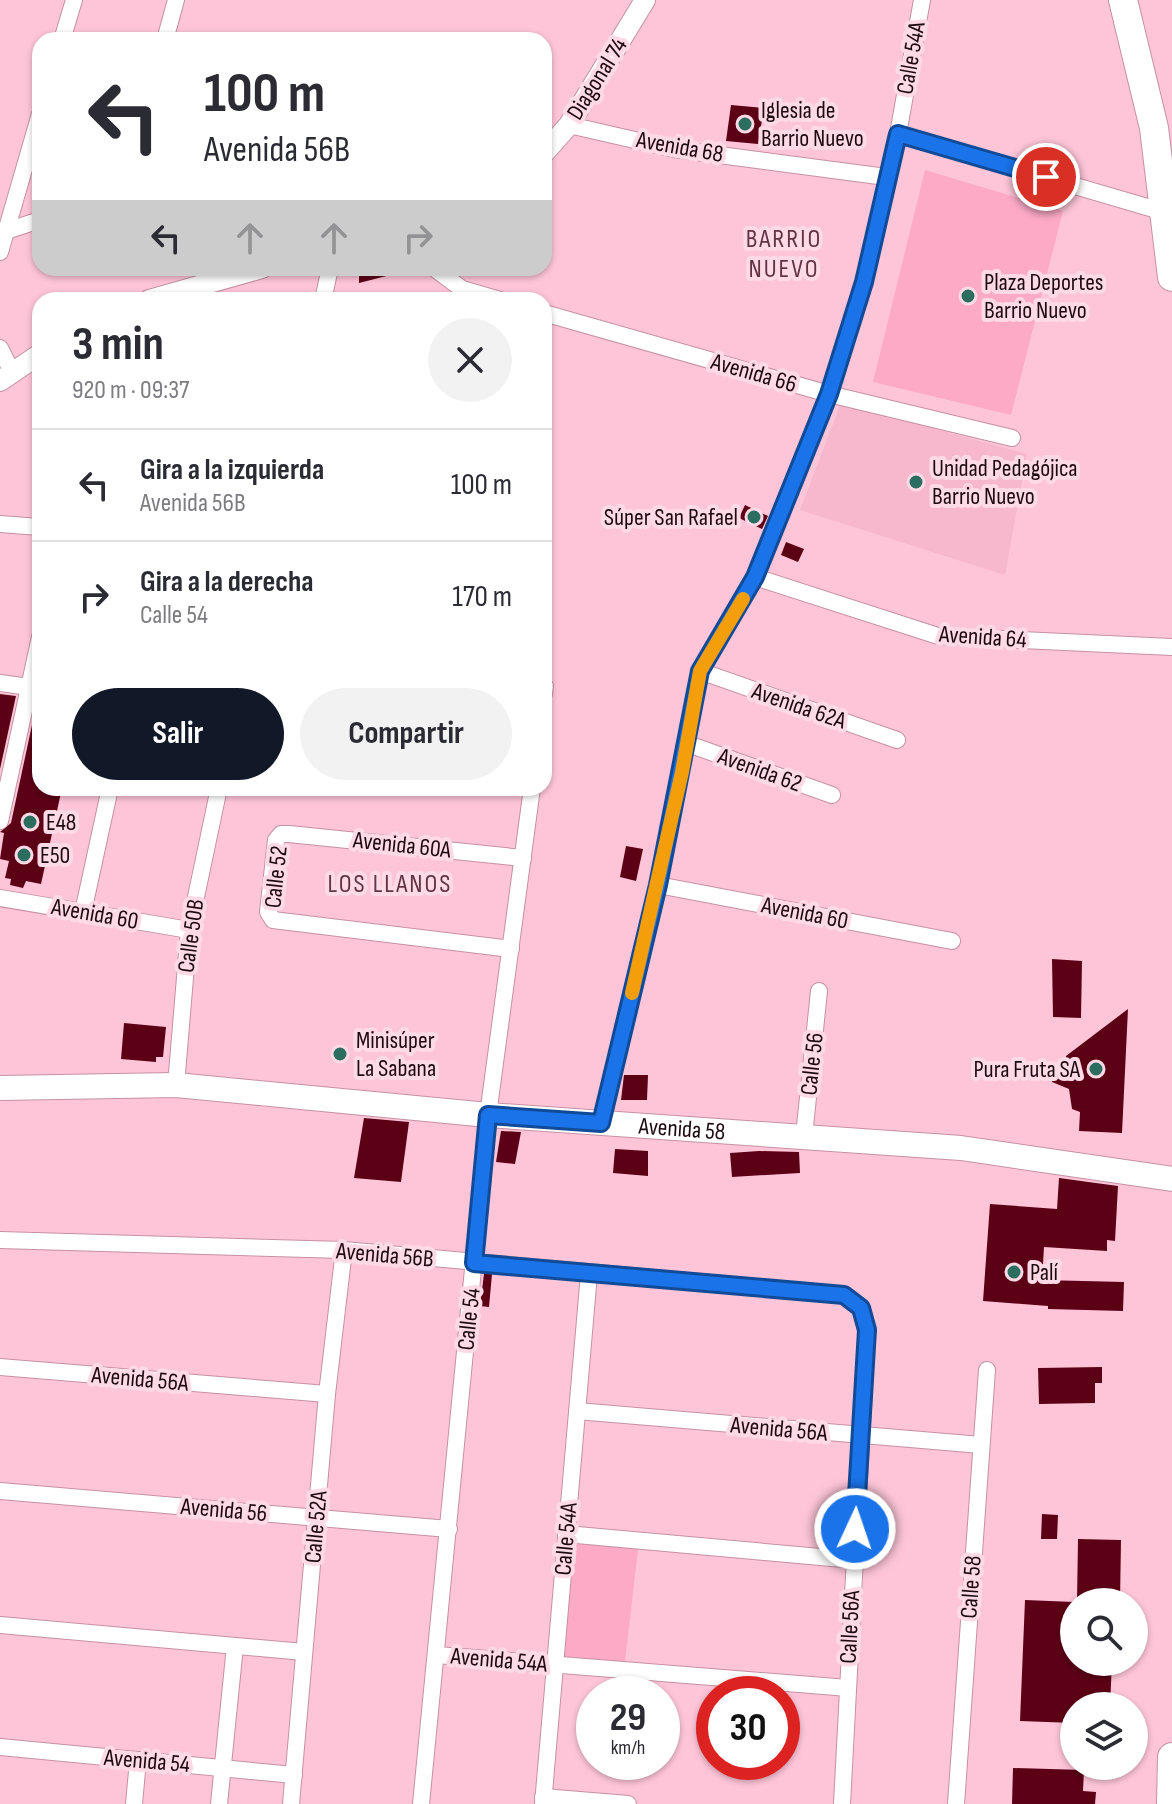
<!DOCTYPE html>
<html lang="es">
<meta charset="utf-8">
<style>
body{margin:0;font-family:"Sofia Sans Condensed",sans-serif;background:#f2f2f3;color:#2b2b33;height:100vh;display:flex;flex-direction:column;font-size:30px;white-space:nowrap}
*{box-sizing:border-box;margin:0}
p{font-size:26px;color:#7c7c81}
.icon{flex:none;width:44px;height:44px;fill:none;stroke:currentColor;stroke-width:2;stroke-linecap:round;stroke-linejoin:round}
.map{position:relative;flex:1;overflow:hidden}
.details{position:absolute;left:32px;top:292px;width:520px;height:504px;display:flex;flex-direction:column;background:#fff;border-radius:24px;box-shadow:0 2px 6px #0004}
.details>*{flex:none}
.top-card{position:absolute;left:32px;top:32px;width:520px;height:244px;border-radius:24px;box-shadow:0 2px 6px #0004;background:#fff;color:#2b2b33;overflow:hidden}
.tools{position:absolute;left:1060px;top:1588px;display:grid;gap:16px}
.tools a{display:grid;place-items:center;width:88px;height:88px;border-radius:50%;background:#fff;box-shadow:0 2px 6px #0004;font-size:40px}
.speed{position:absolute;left:576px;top:1676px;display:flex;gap:16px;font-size:40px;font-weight:700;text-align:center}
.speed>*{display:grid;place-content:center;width:104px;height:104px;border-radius:50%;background:#fff;box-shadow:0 2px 6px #0004;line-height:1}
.speed small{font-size:20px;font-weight:400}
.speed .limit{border:12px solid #d22;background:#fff;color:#111}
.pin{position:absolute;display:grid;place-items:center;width:68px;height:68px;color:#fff;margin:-34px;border:4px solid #fff;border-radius:50%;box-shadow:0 2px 8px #0007}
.me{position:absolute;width:88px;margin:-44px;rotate:3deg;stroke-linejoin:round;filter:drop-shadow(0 0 6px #0008)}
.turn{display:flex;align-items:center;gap:28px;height:168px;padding:0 40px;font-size:36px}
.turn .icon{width:104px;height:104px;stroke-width:2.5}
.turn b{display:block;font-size:56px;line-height:68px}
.lanes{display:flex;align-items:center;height:76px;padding:0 40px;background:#0003;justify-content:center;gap:40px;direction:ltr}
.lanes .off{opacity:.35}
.round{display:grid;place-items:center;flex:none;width:84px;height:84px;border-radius:42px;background:#f2f2f3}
.headline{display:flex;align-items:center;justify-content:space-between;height:136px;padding:0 40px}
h1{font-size:48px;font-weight:700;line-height:60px}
.cta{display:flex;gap:16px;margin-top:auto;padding:16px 40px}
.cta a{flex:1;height:92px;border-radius:48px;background:#111827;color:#fff;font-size:32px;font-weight:700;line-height:92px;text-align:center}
.cta a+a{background:#f2f2f3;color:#2b2b33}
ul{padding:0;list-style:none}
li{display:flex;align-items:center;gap:24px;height:112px;padding:0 40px;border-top:2px solid #e1e1e2}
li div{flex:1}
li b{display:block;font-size:30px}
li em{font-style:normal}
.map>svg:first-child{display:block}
</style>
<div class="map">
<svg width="1172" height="1804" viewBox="0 0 1172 1804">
<rect width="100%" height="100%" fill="#fec5d8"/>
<!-- built -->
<polygon fill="#f7b7cd" points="841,403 1027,454 1005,575 800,510"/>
<!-- green -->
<g fill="#fdaac7">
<polygon points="925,170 1063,211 1011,415 873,382"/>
<polygon points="566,1534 639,1541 624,1670 555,1665"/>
</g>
<!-- building -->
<g fill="#5c0016">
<polygon points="731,105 764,108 758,144 726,141"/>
<polygon points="359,268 401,268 402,272 359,283"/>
<polygon points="745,505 768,516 762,529 739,518"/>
<polygon points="786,542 804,549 798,562 781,555"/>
<polygon points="0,694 16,696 0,769"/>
<polygon points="35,711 40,715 40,788 62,788 41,884 26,881 23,888 10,885 11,879 5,878 9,861 0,859 4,833 0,832 11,823"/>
<polygon points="626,846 643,849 636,881 620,877"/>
<polygon points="1052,959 1082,961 1081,1018 1053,1017"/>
<polygon points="1128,1009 1122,1133 1079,1131 1080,1112 1072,1109 1069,1089 1052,1082 1052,1067 1066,1072 1066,1056"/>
<polygon points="124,1023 166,1027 163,1057 156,1057 156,1062 121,1059"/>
<polygon points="624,1075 648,1075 647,1100 621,1100"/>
<polygon points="364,1118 409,1122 401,1182 354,1178"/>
<polygon points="501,1131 521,1132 515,1164 496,1162"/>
<polygon points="615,1149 648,1151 648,1176 613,1173"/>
<polygon points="759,1151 799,1152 800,1173 732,1177 730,1153"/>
<polygon points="1059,1178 1118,1186 1115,1241 1107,1240 1107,1251 1044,1247 1042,1280 1124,1282 1123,1311 1048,1309 1048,1306 983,1301 990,1204 1057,1209"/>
<polygon points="484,1274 492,1274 489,1307 480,1306"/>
<polygon points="1102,1367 1102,1383 1095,1383 1095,1403 1039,1404 1038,1368"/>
<polygon points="1042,1514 1058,1515 1057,1539 1041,1539"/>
<polygon points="1078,1539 1121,1540 1120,1602 1077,1602"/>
<polygon points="1025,1600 1074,1602 1074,1662 1112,1662 1110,1706 1074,1706 1074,1723 1020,1721"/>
<polygon points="1013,1768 1084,1770 1083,1791 1096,1792 1095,1804 1012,1804"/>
</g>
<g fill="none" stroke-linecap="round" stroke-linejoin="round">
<!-- minor casing -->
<g stroke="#c691a3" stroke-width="18">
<g id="minor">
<polyline points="62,40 74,0"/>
<polyline points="165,40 176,0"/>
<polyline points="569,125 674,149 886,177"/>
<polyline points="898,134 1164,212"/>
<polyline points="0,233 40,220"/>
<polyline points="0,252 40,114"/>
<polyline points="434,268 462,289 500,300"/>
<polyline points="323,300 330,268"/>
<polyline points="544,313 829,394 1012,438"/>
<polyline points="0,348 12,372"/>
<polyline points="0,524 40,527"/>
<polyline points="755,577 938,636 1172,647"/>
<polyline points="700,671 897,740"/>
<polyline points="0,683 29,687"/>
<polyline points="544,694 545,686"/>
<polyline points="688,744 832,795"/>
<polyline points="0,821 40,637"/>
<polyline points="658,885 952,941"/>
<polyline points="0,898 189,930"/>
<polyline points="83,912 110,788"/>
<polyline points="511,949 273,920 268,912 276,840 281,834 289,834 523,858"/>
<polyline points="176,1085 189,930 219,788"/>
<polyline points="601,1123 658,885 700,671 755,577 829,394 864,282 898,134 922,0"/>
<polyline points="804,1136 819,991"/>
<polyline points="0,1240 344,1250 844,1295 861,1308 867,1330 842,1804"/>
<polyline points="0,1367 327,1394"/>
<polyline points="577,1411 981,1445"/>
<polyline points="0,1491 449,1529"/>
<polyline points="566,1534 854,1560"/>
<polyline points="0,1625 304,1652"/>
<polyline points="437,1655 848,1688"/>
<polyline points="0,1747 294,1775"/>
<polyline points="543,1797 628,1804"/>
<polyline points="134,1804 138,1760"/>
<polyline points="219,1804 235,1646"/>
<polyline points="291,1804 327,1394 344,1250"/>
<polyline points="421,1804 488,1115 532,788"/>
<polyline points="543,1804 589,1274"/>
<polyline points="956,1804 987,1370"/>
</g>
</g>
<!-- tertiary casing -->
<g stroke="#c691a3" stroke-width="22">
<g id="tertiary">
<polyline points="544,153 569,125 645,0"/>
<polyline points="149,300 262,268"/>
<polyline points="0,381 40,354"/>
</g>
</g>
<!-- secondary casing -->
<g stroke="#c691a3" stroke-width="26">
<g id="secondary">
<path id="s1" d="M0,1088L176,1085L488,1115L961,1148L1172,1179"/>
</g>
</g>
<!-- trunk casing -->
<g stroke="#c691a3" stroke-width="30">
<g id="trunk">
<polyline points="1123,0 1154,128 1172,277"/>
<polyline points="1171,1804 1172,1757"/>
</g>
</g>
<!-- minor -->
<use href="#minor" stroke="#fff" stroke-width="16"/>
<!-- tertiary -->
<use href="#tertiary" stroke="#fff" stroke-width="20"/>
<!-- secondary -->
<use href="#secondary" stroke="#fff" stroke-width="24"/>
<!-- trunk -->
<use href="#trunk" stroke="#fff" stroke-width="28"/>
</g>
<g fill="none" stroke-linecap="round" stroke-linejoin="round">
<!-- route casing -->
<g stroke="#114b97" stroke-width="20">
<polyline id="route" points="855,1529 867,1330 861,1308 844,1295 474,1263 488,1115 601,1123 658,885 700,671 755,577 829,394 864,282 898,134 1046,177"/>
</g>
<!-- route -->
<use href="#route" stroke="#1a73e8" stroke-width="14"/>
<!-- slow -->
<polyline stroke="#f59e0b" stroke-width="14" points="632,993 682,772 700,671 743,599"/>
</g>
<!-- markers -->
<g fill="#2b6e60" stroke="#fddae5" stroke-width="3">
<circle cx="745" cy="124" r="8"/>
<circle cx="968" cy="296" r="8"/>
<circle cx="916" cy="482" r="8"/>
<circle cx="754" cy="517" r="8"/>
<circle cx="30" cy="822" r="8"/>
<circle cx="24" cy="855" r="8"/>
<circle cx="340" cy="1054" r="8"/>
<circle cx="1096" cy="1069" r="8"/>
<circle cx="1014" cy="1272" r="8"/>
</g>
<g text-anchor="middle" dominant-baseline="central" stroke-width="8" stroke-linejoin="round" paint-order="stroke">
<!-- street labels -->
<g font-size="24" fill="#1d0a11" stroke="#fddae5">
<text transform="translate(911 58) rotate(-80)">Calle 54A</text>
<text transform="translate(597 79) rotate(-58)">Diagonal 74</text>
<text transform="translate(680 147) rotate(10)">Avenida 68</text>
<text transform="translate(754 373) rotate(16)">Avenida 66</text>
<text transform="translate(983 637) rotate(4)">Avenida 64</text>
<text transform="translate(799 706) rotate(19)">Avenida 62A</text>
<text transform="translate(760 770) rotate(20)">Avenida 62</text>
<text transform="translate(402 845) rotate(6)">Avenida 60A</text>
<text transform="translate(276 877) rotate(-84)">Calle 52</text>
<text transform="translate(805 913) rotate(11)">Avenida 60</text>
<text transform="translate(95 914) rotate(10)">Avenida 60</text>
<text transform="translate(191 936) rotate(-82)">Calle 50B</text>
<text transform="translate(812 1064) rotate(-84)">Calle 56</text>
<text stroke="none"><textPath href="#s1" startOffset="684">Avenida 58</textPath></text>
<text transform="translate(385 1255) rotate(5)">Avenida 56B</text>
<text transform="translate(469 1319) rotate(-84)">Calle 54</text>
<text transform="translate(140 1379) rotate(5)">Avenida 56A</text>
<text transform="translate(779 1429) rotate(5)">Avenida 56A</text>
<text transform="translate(224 1510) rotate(5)">Avenida 56</text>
<text transform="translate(316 1527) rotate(-85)">Calle 52A</text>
<text transform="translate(566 1539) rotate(-85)">Calle 54A</text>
<text transform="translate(971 1587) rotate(-86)">Calle 58</text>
<text transform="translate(850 1627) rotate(-87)">Calle 56A</text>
<text transform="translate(499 1660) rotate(5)">Avenida 54A</text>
<text transform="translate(147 1761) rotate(5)">Avenida 54</text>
</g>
<!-- poi labels -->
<g font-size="24" fill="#1d0a11" stroke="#fddae5" text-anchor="start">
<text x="761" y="110">Iglesia de<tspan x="761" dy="28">Barrio Nuevo</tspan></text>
<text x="984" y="282">Plaza Deportes<tspan x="984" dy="28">Barrio Nuevo</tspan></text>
<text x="932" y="468">Unidad Pedagójica<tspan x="932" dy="28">Barrio Nuevo</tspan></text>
<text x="738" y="517" text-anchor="end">Súper San Rafael</text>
<text x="46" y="822">E48</text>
<text x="40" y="855">E50</text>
<text x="356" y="1040">Minisúper<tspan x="356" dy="28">La Sabana</tspan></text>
<text x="1080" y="1069" text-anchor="end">Pura Fruta SA</text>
<text x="1030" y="1272">Palí</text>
</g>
<!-- neighbourhood labels -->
<g font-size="26" letter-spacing="2" fill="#623445" stroke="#fddae5">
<text x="784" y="239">BARRIO<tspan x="784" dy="30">NUEVO</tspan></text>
<text x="390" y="884">LOS LLANOS</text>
</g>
</g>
</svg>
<div class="tools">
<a><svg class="icon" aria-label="search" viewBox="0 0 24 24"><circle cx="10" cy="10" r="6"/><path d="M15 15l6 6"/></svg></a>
<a><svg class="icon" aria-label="layers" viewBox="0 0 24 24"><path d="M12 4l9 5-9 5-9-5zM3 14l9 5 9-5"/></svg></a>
</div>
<div class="speed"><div>29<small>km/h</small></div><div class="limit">30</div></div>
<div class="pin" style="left:1046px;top:177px;background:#d93025"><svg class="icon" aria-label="arrive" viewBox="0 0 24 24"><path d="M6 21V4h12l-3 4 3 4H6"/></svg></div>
<svg class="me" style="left:855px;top:1529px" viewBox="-20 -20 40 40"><circle r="17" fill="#1a73e8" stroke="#fff" stroke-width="3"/><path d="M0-11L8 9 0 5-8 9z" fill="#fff"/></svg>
<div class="top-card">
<div class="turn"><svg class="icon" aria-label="left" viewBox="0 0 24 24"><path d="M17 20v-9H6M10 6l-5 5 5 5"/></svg><div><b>100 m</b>Avenida 56B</div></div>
<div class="lanes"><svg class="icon" aria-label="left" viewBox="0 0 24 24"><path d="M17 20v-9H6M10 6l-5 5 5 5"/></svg><svg class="icon off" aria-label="ahead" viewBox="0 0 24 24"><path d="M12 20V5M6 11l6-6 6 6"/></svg><svg class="icon off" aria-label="ahead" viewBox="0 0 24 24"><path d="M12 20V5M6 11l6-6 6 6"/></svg><svg class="icon off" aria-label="right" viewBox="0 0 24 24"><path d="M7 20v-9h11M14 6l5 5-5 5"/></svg></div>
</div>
<section class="details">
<div class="headline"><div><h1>3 min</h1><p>920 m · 09:37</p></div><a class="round"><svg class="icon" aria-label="close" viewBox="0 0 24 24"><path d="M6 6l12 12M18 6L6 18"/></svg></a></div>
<ul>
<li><svg class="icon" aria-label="left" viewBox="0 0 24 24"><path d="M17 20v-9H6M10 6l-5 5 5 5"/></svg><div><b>Gira a la izquierda</b><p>Avenida 56B</p></div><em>100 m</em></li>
<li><svg class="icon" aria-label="right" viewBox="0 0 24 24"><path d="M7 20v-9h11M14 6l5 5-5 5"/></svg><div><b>Gira a la derecha</b><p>Calle 54</p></div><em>170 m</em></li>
</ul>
<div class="cta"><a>Salir</a><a>Compartir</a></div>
</section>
</div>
